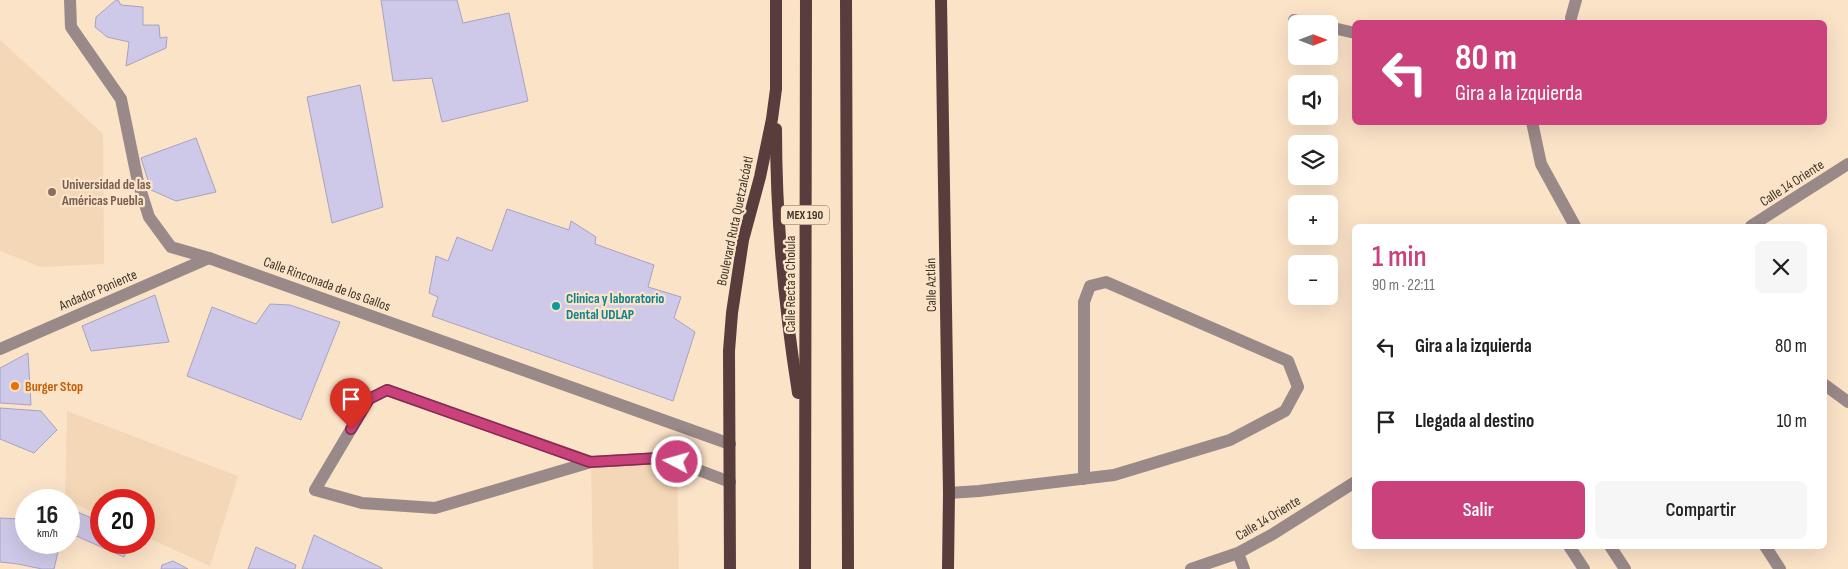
<!DOCTYPE html>
<html lang="es">
<meta charset="utf-8">
<style>
body{margin:0;font-family:"Sofia Sans Condensed",sans-serif;background:#f6f6f6;color:#222;height:100vh;display:flex;flex-direction:column;font-size:19px;white-space:nowrap}
*{box-sizing:border-box;margin:0}
p{font-size:16px;color:#767676}
.icon{flex:none;width:28px;height:28px;fill:none;stroke:currentColor;stroke-width:2;stroke-linecap:round;stroke-linejoin:round}
.map{position:relative;flex:1;overflow:hidden}
.drawer{position:absolute;left:1352px;top:224px;width:475px;height:325px;display:flex;flex-direction:column;background:#fff;border-radius:8px;box-shadow:0 5px 20px #0002}
.drawer>*{flex:none}
.banner{position:absolute;left:1352px;top:20px;width:475px;height:105px;border-radius:8px;box-shadow:0 5px 20px #0002;background:#ca417c;color:#fff;overflow:hidden}
.needle{width:32px;rotate:90deg}
.fabs{position:absolute;left:1288px;top:15px;display:grid;gap:10px}
.fabs a{display:grid;place-items:center;width:50px;height:50px;border-radius:8px;background:#fff;box-shadow:0 5px 20px #0002;font-size:25px}
.speed{position:absolute;left:15px;top:489px;display:flex;gap:10px;font-size:25px;font-weight:700;text-align:center}
.speed>*{display:grid;place-content:center;width:65px;height:65px;border-radius:50%;background:#fff;box-shadow:0 5px 20px #0002;line-height:1}
.speed small{font-size:12px;font-weight:400}
.speed .limit{border:8px solid #d22;background:#fff;color:#111}
.pin{position:absolute;display:grid;place-items:center;width:42px;height:42px;color:#fff;margin:-51px -21px;border-radius:50% 50% 50% 0;rotate:-45deg;box-shadow:0 0 5px #0007}
.pin .icon{rotate:45deg}
.me{position:absolute;width:55px;margin:-28px;rotate:276deg;stroke-linejoin:round;filter:drop-shadow(0 0 4px #0008)}
.turn{display:flex;align-items:center;gap:18px;height:105px;padding:0 20px;font-size:22px}
.turn .icon{width:65px;height:65px;stroke-width:2.5}
.turn b{display:block;font-size:35px;line-height:42px}
.round{display:grid;place-items:center;flex:none;width:52px;height:52px;border-radius:8px;background:#f6f6f6}
.head{display:flex;align-items:center;justify-content:space-between;height:85px;padding:0 20px}
h1{font-size:30px;font-weight:600;line-height:38px;color:#ca417c}
.action{display:flex;gap:10px;margin-top:auto;padding:10px 20px}
.action a{flex:1;height:58px;border-radius:8px;background:#ca417c;color:#fff;font-size:20px;font-weight:600;line-height:58px;text-align:center}
.action a+a{background:#f6f6f6;color:#222}
ul{padding:0;list-style:none}
li{display:flex;align-items:center;gap:15px;height:75px;padding:0 20px}
li div{flex:1}
li b{display:block;font-size:19px}
li em{font-style:normal}
.map>svg:first-child{display:block}
</style>
<div class="map">
<svg width="1848" height="569" viewBox="0 0 1848 569">
<rect width="100%" height="100%" fill="#fbe3c8"/>
<!-- built -->
<g fill="#f4d7b6">
<polygon points="0,40 103,134 104,264 41,267 0,251"/>
<polygon points="67,411 238,476 210,566 144,536 144,500 101,500 101,516 65,499"/>
<polygon points="591,462 677,462 679,569 593,569"/>
</g>
<!-- building -->
<g fill="#cfc9e9" stroke="#a8a2c1">
<polygon points="116,0 118,0 121,5 143,7 143,25 159,25 160,38 167,37 166,48 126,66 129,42 107,37 95,27 96,17"/>
<polygon points="381,0 457,0 463,23 509,13 528,101 442,122 432,78 393,81"/>
<polygon points="360,85 383,207 332,223 307,97"/>
<polygon points="196,138 216,192 176,201 151,190 141,158"/>
<polygon points="507,209 569,230 571,221 596,237 595,244 654,265 648,287 681,297 674,318 695,332 673,401 432,316 438,297 429,293 436,256 448,261 457,237 492,251"/>
<polygon points="155,295 169,342 91,351 82,326"/>
<polygon points="270,304 290,305 340,322 301,420 187,376 212,307 256,324"/>
<polygon points="28,353 31,405 0,403 0,368"/>
<polygon points="0,408 41,411 57,430 34,453 0,439"/>
<polygon points="19,510 26,510 26,542 45,542 44,549 58,552 54,569 42,569 18,564 0,562 0,518 19,519"/>
<polygon points="75,511 101,522 101,542 131,542 124,557 74,535"/>
<polygon points="314,535 382,568 382,569 302,569"/>
<polygon points="256,547 296,565 295,569 248,569"/>
<polygon points="173,561 188,569 161,569 162,565"/>
</g>
<g fill="none" stroke-linecap="round" stroke-linejoin="round">
<!-- minor -->
<g stroke="#998988" stroke-width="12">
<polyline points="70,0 71,27 121,99 138,182 149,217 171,247 209,258 730,444"/>
<polyline points="1571,18 1576,0"/>
<polyline points="1294,20 1313,24"/>
<polyline points="1329,27 1355,33"/>
<polyline points="1532,122 1541,164 1575,226"/>
<polyline points="1751,226 1848,164"/>
<polyline points="0,349 209,258"/>
<polyline points="1825,385 1848,402"/>
<polyline points="591,462 387,390 369,399 315,490 362,503 435,508 591,462 660,458 677,462 730,482"/>
<polyline points="949,493 979,491 1114,475 1230,440 1285,411 1298,387 1288,361 1106,282 1090,286 1084,302 1084,479"/>
<polyline points="1569,546 1584,569"/>
<polyline points="1610,546 1625,569"/>
<polyline points="1765,546 1780,569"/>
<polyline points="1238,553 1244,569"/>
<polyline points="1191,569 1238,553 1273,534 1355,482"/>
</g>
<!-- major -->
<g stroke="#583d3d" stroke-width="12">
<polyline points="846,0 848,569"/>
<polyline points="941,0 949,493 948,569"/>
<path d="M776,129C776,217 784,305 798,393"/>
<polyline points="730,569 729,351 732,313 743,240 760,177 772,119 776,89 776,0"/>
<polyline points="805,569 806,0"/>
</g>
</g>
<g fill="none" stroke-linecap="round" stroke-linejoin="round">
<!-- route casing -->
<g stroke="#832a51" stroke-width="12">
<polyline id="route" points="351,429 369,399 387,390 590,462 660,458 677,462"/>
</g>
<!-- route -->
<use href="#route" stroke="#ca417c" stroke-width="9"/>
</g>
<!-- markers -->
<circle fill="#8d6e63" stroke="#fbe3c8" stroke-width="2" cx="52" cy="192" r="5"/>
<circle fill="#0f9aa8" stroke="#fbe3c8" stroke-width="2" cx="556" cy="306" r="5"/>
<circle fill="#e8710a" stroke="#fbe3c8" stroke-width="2" cx="15" cy="386" r="5"/>
<g text-anchor="middle" dominant-baseline="central" stroke-width="4.5" stroke-linejoin="round" paint-order="stroke">
<!-- shield labels -->
<rect fill="#fbe3c8" stroke="#766859" stroke-width="1" x="781" y="205.5" width="48" height="19" rx="4"/>
<g font-size="12" font-weight="bold" fill="#3d3429">
<text x="805" y="215">MEX 190</text>
</g>
<!-- street labels -->
<g font-size="14" fill="#3d3429" stroke="#fbe3c8">
<text transform="translate(1792 183) rotate(-33)">Calle 14 Oriente</text>
<text transform="translate(735 221) rotate(-78)">Boulevard Ruta Quetzalcóatl</text>
<text transform="translate(327 284) rotate(20)">Calle Rinconada de los Gallos</text>
<text transform="translate(790 284) rotate(-90)">Calle Recta a Cholula</text>
<text transform="translate(931 285) rotate(-91)">Calle Aztlán</text>
<text transform="translate(98 290) rotate(-23)">Andador Poniente</text>
<text transform="translate(1268 518) rotate(-31)">Calle 14 Oriente</text>
</g>
<!-- education labels -->
<g font-size="14" font-weight="bold" fill="#785e54" stroke="#fbe3c8" text-anchor="start">
<text x="62" y="184">Universidad de las<tspan x="62" dy="16">Américas Puebla</tspan></text>
</g>
<!-- culture labels -->
<g font-size="14" font-weight="bold" fill="#0d838f" stroke="#fbe3c8" text-anchor="start">
<text x="566" y="298">Clinica y laboratorio<tspan x="566" dy="16">Dental UDLAP</tspan></text>
</g>
<!-- food labels -->
<g font-size="14" font-weight="bold" fill="#c56008" stroke="#fbe3c8" text-anchor="start">
<text x="25" y="386">Burger Stop</text>
</g>
</g>
</svg>
<div class="fabs">
<a><svg class="needle" viewBox="-14 -14 28 28"><path d="M0-13l5 13h-10z" fill="#e53935"/><path d="M0 13l5-13h-10z" fill="#767676"/></svg></a>
<a><svg class="icon" aria-label="sound" viewBox="0 0 24 24"><path d="M4 9h4l5-4v14l-5-4H4zM17 9q2 3 0 6"/></svg></a>
<a><svg class="icon" aria-label="layers" viewBox="0 0 24 24"><path d="M12 4l9 5-9 5-9-5zM3 14l9 5 9-5"/></svg></a>
<a>+</a>
<a>−</a>
</div>
<div class="speed"><div>16<small>km/h</small></div><div class="limit">20</div></div>
<div class="pin" style="left:351px;top:429px;background:#d93025"><svg class="icon" aria-label="arrive" viewBox="0 0 24 24"><path d="M6 21V4h12l-3 4 3 4H6"/></svg></div>
<svg class="me" style="left:677px;top:462px" viewBox="-20 -20 40 40"><circle r="17" fill="#ca417c" stroke="#fff" stroke-width="3"/><path d="M0-11L8 9 0 5-8 9z" fill="#fff"/></svg>
<div class="banner">
<div class="turn"><svg class="icon" aria-label="left" viewBox="0 0 24 24"><path d="M17 20v-9H6M10 6l-5 5 5 5"/></svg><div><b>80 m</b>Gira a la izquierda</div></div>
</div>
<section class="drawer">
<div class="head"><div><h1>1 min</h1><p>90 m · 22:11</p></div><a class="round"><svg class="icon" aria-label="close" viewBox="0 0 24 24"><path d="M6 6l12 12M18 6L6 18"/></svg></a></div>
<ul>
<li><svg class="icon" aria-label="left" viewBox="0 0 24 24"><path d="M17 20v-9H6M10 6l-5 5 5 5"/></svg><div><b>Gira a la izquierda</b></div><em>80 m</em></li>
<li><svg class="icon" aria-label="arrive" viewBox="0 0 24 24"><path d="M6 21V4h12l-3 4 3 4H6"/></svg><div><b>Llegada al destino</b></div><em>10 m</em></li>
</ul>
<div class="action"><a>Salir</a><a>Compartir</a></div>
</section>
</div>
